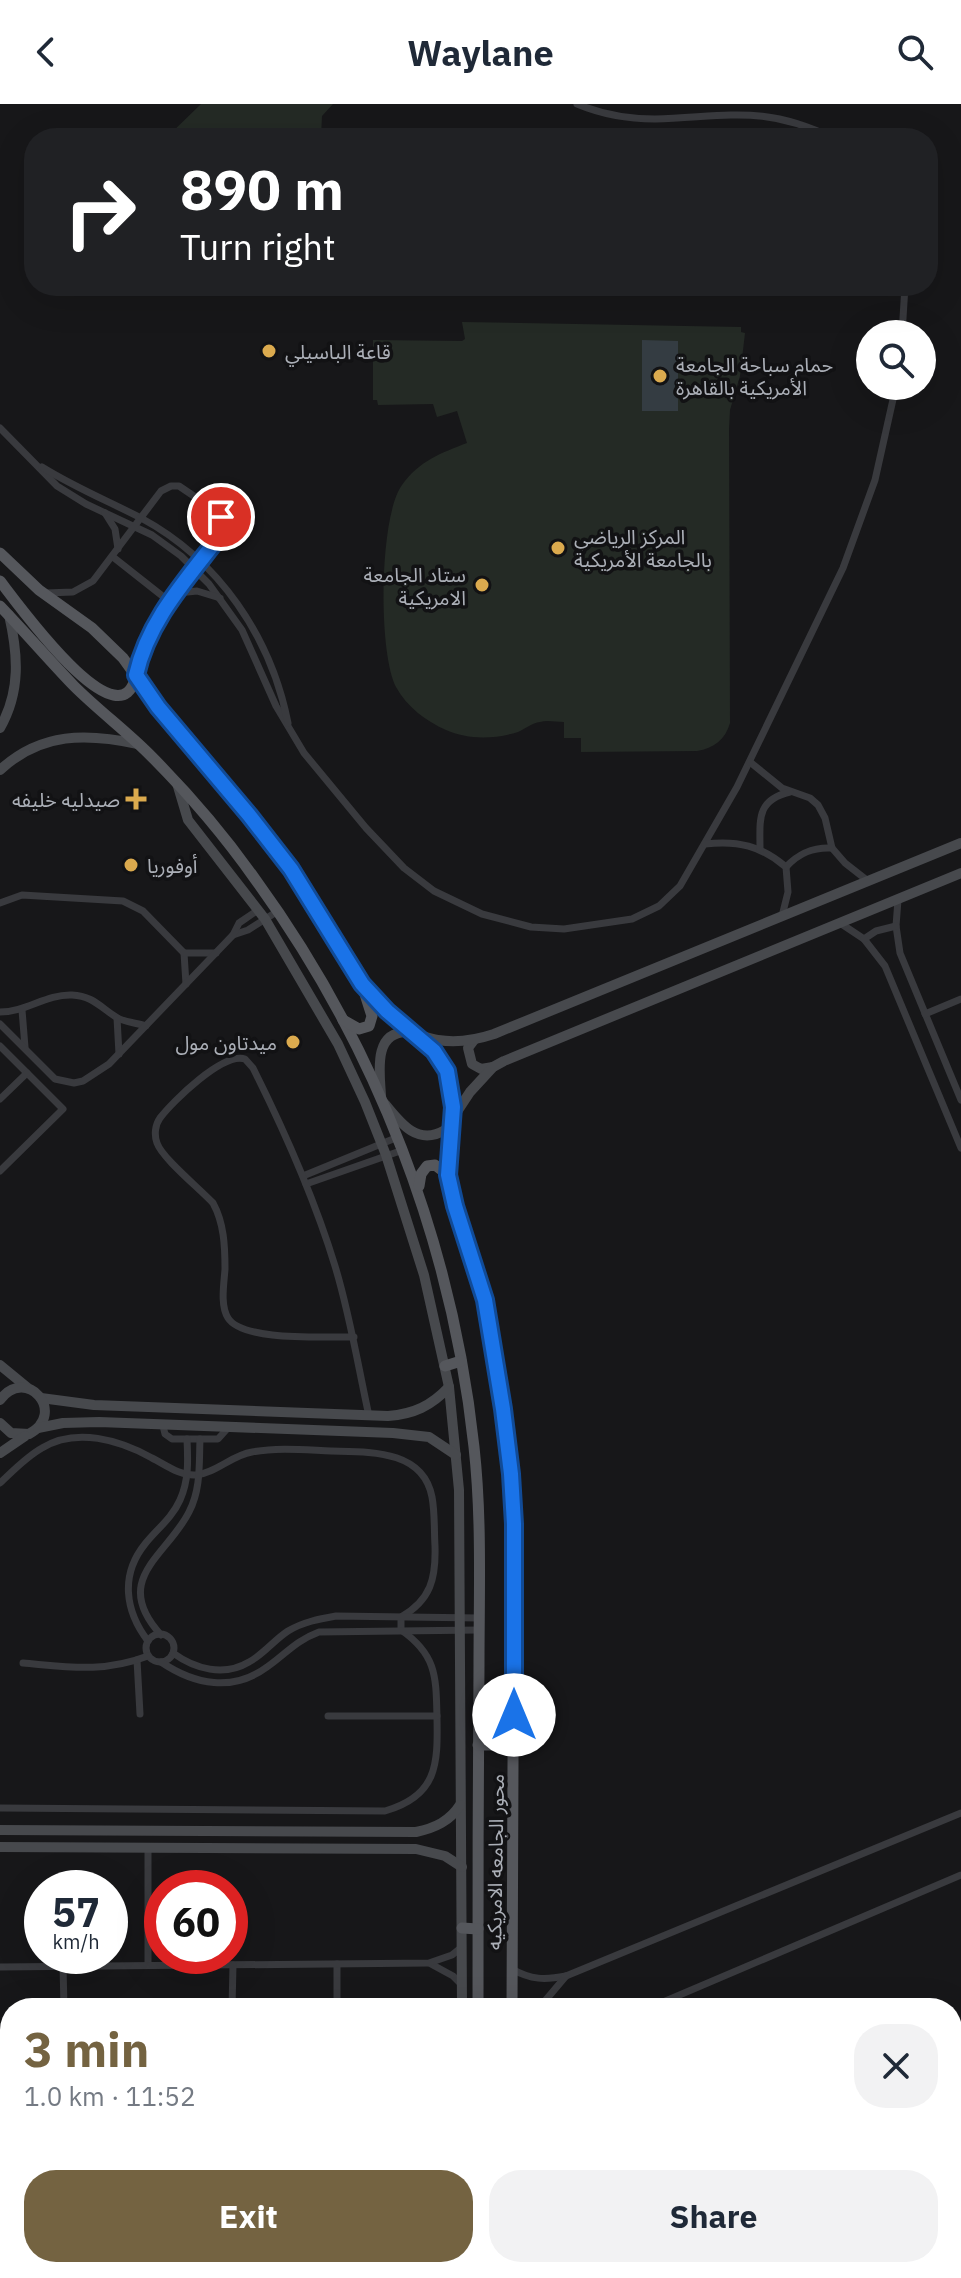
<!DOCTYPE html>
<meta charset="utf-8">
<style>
body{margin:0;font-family:"IBM Plex Sans","Noto Sans Arabic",sans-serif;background:#f2f2f3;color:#1f2937;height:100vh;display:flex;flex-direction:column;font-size:30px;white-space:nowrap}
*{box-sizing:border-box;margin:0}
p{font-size:26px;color:#747a83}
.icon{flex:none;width:44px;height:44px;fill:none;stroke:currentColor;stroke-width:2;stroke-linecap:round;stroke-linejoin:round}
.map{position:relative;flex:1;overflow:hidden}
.panel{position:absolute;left:0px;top:1894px;width:962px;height:280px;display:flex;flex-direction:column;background:#fff;border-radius:32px 32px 0 0;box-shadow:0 8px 32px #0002}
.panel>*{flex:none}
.hud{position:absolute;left:24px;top:24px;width:914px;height:168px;border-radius:32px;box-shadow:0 8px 32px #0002;background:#202124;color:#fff;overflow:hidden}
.buttons{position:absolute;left:856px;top:216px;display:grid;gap:16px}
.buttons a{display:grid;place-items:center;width:80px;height:80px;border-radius:50%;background:#fff;box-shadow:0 8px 32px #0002;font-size:40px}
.speed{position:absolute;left:24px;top:1766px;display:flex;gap:16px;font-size:40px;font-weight:700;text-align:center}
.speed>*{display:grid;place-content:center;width:104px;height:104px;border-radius:50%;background:#fff;box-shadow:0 8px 32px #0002;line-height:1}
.speed small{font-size:20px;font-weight:400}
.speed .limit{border:12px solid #d22;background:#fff;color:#111}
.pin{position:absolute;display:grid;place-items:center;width:68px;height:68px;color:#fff;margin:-34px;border:4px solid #fff;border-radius:50%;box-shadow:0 2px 8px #0007}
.me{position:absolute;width:88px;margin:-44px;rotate:0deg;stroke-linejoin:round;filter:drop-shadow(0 0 6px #0008)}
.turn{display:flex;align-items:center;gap:28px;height:168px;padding:0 24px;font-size:36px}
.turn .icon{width:104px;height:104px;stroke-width:2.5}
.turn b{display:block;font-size:56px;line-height:68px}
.round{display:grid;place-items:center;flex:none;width:84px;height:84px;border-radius:32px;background:#f2f2f3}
.headline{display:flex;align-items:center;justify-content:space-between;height:136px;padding:0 24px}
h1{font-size:48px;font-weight:700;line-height:60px;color:#746341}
.cta{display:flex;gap:16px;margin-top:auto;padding:16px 24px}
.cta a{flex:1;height:92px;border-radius:32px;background:#746341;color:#fff;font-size:32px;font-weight:700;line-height:92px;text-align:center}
.cta a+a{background:#f2f2f3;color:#1f2937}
header{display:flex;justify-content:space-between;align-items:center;height:104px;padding:0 24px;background:#fff;font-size:36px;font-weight:700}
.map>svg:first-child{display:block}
</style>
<header><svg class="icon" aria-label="back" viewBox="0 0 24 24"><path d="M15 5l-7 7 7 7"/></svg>Waylane<svg class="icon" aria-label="search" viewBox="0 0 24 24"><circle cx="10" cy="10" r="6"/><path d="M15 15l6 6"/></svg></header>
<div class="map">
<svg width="961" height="2174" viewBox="0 0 961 2174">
<rect width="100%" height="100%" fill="#171719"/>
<!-- green -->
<g fill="#242a25">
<polygon points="201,0 333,0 322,12 321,34 166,34"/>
<path d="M462,218L741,223V228L745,229L740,272L730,306L729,325L730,619C725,636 714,644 697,647L581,648V634H564V618C556,618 547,616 540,618C532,619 525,625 518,628C495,635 468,636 446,626C426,617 407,603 396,583C378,548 379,413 402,381C419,357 441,349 467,339L457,307L437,313L433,300L378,301L377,296H373V236L462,237L465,235Z"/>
</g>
<!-- water -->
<polygon fill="#343c42" points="642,236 678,237 678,307 642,307"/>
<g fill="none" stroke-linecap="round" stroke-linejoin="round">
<!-- street -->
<g stroke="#393a3e" stroke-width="7">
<path d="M577,0C601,10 628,15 655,15C727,13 764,0 833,34"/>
<polyline points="902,230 905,182"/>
<polyline points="0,324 57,382 86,400 152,431 181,452 209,480 242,526 276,602 304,649 366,724 404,764 434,787 482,810 531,823 564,825 632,815 659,802 680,782 737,683 843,464 875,376 896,282"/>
<path d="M42,363C74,383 108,397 141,414C219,456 271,533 288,619"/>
<polyline points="105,409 115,425 118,445"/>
<polyline points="113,453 170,498"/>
<path d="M46,489L73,488L93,477L161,387L171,382H179L204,399L221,413V429C191,477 150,514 136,571"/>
<polyline points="178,489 197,487 220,494"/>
<polyline points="750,658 782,684 810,694 818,701 825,714 832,744 845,759 868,777"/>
<path d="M705,740C738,736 761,742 786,763L788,788L782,812"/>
<path d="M760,745C760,716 756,696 790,688"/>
<path d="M786,763C799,749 813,743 832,744"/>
<polyline points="898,796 896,822 900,849 961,996"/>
<polyline points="0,799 22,791 123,797 143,807 184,849 186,880"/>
<polyline points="840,819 864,835 885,862 961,1044"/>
<polyline points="233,831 248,826 278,807"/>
<polyline points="864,835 876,827 896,822"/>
<polyline points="184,849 216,849"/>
<polyline points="22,906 25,943"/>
<path d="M0,908C26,908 46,890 72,891C93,892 100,903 116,913C123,918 137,919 146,922"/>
<polyline points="925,910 961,895"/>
<polyline points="117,914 119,950"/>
<polyline points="0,920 55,975 74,979 83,977 109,960 233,831 239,819 258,806"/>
<polyline points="0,942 63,1005 0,1067"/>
<polyline points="0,995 27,969"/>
<polyline points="303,1072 398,1033"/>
<polyline points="306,1080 403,1046"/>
<path d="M354,1233C327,1232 243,1238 228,1214C220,1201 224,1180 225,1165C225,1142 224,1119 213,1099C200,1085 162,1054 157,1039C154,1031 155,1021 160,1014C173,997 223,948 245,955L253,964C285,1028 314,1093 335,1162C350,1211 358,1262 369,1312"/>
<polyline points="163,1322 165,1330 172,1335 218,1335 227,1325"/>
<path d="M0,1379C13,1367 26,1353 42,1344C76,1323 120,1336 152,1354C166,1361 180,1372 196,1371C216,1369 232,1351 252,1348C278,1343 306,1346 331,1347C368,1348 423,1345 432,1393C435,1409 434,1426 435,1442C436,1474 431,1496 401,1513V1526C437,1551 436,1573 437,1614C438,1661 437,1692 385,1707L0,1704"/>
<circle cx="160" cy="1544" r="14"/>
<path d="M161,1531C110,1475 167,1452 189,1408C201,1385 199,1360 200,1335"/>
<path d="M148,1537C125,1507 120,1471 145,1440C157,1425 172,1414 180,1396C189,1376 188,1356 187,1335"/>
<path d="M173,1549C195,1565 224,1573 249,1558C264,1550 274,1536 288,1527C303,1518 319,1515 336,1512L479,1514"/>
<polyline points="137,1556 140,1610"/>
<path d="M161,1558C195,1581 233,1588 267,1563C287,1549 295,1537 319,1528L479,1526"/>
<path d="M23,1559C69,1563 103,1569 148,1552"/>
<polyline points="328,1612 437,1612"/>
<polyline points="337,1860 337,1904"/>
<polyline points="431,1860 453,1872 462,1881"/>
<polyline points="148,1861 148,1744"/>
<polyline points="63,1862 64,1904"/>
<polyline points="0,1863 429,1859 452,1851 462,1843"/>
<path d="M512,1865C531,1876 545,1876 566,1872L961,1709"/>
<polyline points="232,1904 233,1861"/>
<polyline points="539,1904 566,1872"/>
<polyline points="649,1904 961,1771"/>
<polyline points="952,1967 961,1982"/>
<polyline points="0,2057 10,2057"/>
<polyline points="952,2111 961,2107"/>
<polyline points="157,2164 170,2174"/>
<polyline points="532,2164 532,2174"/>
<polyline points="602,2164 606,2174"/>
<polyline points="827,2164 831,2174"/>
<polyline points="123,2174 135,2164"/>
<polyline points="337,2174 359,2164"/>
<polyline points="754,2174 757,2164"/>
<polyline points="796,2174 821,2164"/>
</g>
<!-- secondary -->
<g stroke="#47494d" stroke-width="10">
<path d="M0,624C21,587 18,550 9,511"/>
<path d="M0,666C41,628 87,629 138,640"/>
<polyline points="177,679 188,716 265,815 338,940 365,998 386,1051 424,1171 449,1283 459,1386 462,1904"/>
<polyline points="474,936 468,944 472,960 481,965 493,963"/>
<path d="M381,992C380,970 372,927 408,928C418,929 428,935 438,936C457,939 476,936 494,930L961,739"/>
<path d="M385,1000C401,1020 418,1042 445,1026L470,988L493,963L504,957L961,769"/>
<polyline points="0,1261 28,1284"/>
<path d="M41,1294L94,1301L388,1312C414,1310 431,1302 449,1283"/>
<path d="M0,1296C26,1261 68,1309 29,1330L11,1329L0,1319"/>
<polyline points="38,1324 63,1319 99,1318 393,1329 429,1333 456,1351"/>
<polyline points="0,1349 25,1332"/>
<path d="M0,1726L416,1728C435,1724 450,1717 460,1701"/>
<polyline points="0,1743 416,1745 445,1752 462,1763"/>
<polyline points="422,2174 450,2164"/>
<polyline points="460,2174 460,2164"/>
</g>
<!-- primary -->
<g stroke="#55575c" stroke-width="11">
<polyline points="0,449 39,486 92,524 123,554 158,603 249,711 291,765 362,880 387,907 425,938 441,957 453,991 448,1071 455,1102 474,1160 489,1215 503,1305 514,1420 512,1904"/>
<path d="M0,477C15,496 121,645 136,571"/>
<path d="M0,502C25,528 49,556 74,582C98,606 125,626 149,650C188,689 224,731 255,775C376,941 452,1138 474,1343C482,1415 479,1489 479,1561C478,1675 478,1790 478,1904"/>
<polyline points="343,916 359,925 369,922 372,912 364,887"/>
<polyline points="419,1082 421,1070 427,1062 435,1061 448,1071"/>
<polyline points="445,1262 461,1257"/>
<polyline points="478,1641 514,1641"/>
<polyline points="462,1824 478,1825"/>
<polyline points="477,2174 477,2164"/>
<polyline points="510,2174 510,2164"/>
</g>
</g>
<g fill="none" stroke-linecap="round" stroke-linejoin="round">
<!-- route casing -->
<g stroke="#114b97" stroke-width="20">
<path id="route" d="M221,413L222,422L219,433C186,476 148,517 136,571L158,603L249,711L291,765L362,880L387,907L434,947L447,967L453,1003L448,1071L455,1102L485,1196L503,1305L511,1370L514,1420V1611"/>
</g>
<!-- route -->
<use href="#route" stroke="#1a73e8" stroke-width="14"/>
</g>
<!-- markers -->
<g fill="#dbaa4e" stroke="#121214" stroke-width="3">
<circle cx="269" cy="247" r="8"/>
<circle cx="660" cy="272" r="8"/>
<circle cx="558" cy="444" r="8"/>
<circle cx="482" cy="481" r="8"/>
<path d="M132 683h8v8h8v8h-8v8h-8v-8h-8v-8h8z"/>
<circle cx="131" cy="761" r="8"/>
<circle cx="293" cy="938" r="8"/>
</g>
<g text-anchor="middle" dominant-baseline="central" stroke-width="7" stroke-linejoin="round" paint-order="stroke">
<!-- poi labels -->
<g font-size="20" fill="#abafb7" stroke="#121214" text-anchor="start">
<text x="285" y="247">قاعة الباسيلي</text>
<text x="676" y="260">حمام سباحة الجامعة<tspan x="676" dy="23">الأمريكية بالقاهرة</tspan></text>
<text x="574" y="432">المركز الرياضي<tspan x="574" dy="23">بالجامعة الأمريكية</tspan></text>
<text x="466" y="470" text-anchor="end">ستاد الجامعة<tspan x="466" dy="23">الامريكية</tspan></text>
<text x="120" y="695" text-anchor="end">صيدليه خليفه</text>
<text x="147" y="761">أوفوريا</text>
<text x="277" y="938" text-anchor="end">ميدتاون مول</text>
</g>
<!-- street labels -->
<g font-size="20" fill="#abafb7" stroke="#121214">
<text transform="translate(495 1758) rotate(-89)">محور الجامعه الامريكيه</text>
</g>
</g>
</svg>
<div class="buttons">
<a><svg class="icon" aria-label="search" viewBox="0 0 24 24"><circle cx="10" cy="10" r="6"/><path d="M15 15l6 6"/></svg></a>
</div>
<div class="speed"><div>57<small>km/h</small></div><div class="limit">60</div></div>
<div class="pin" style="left:221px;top:413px;background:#d93025"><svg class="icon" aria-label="arrive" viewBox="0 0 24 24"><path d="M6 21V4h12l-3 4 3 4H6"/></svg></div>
<svg class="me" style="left:514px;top:1611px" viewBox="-20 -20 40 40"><circle r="19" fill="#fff"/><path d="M0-13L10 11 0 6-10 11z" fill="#1a73e8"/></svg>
<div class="hud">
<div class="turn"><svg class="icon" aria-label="right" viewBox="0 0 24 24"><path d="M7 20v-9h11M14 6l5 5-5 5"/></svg><div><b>890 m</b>Turn right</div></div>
</div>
<section class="panel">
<div class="headline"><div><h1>3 min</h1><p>1.0 km · 11:52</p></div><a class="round"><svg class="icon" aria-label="close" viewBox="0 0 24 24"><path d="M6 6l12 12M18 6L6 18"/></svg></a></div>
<div class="cta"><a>Exit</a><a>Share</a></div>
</section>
</div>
